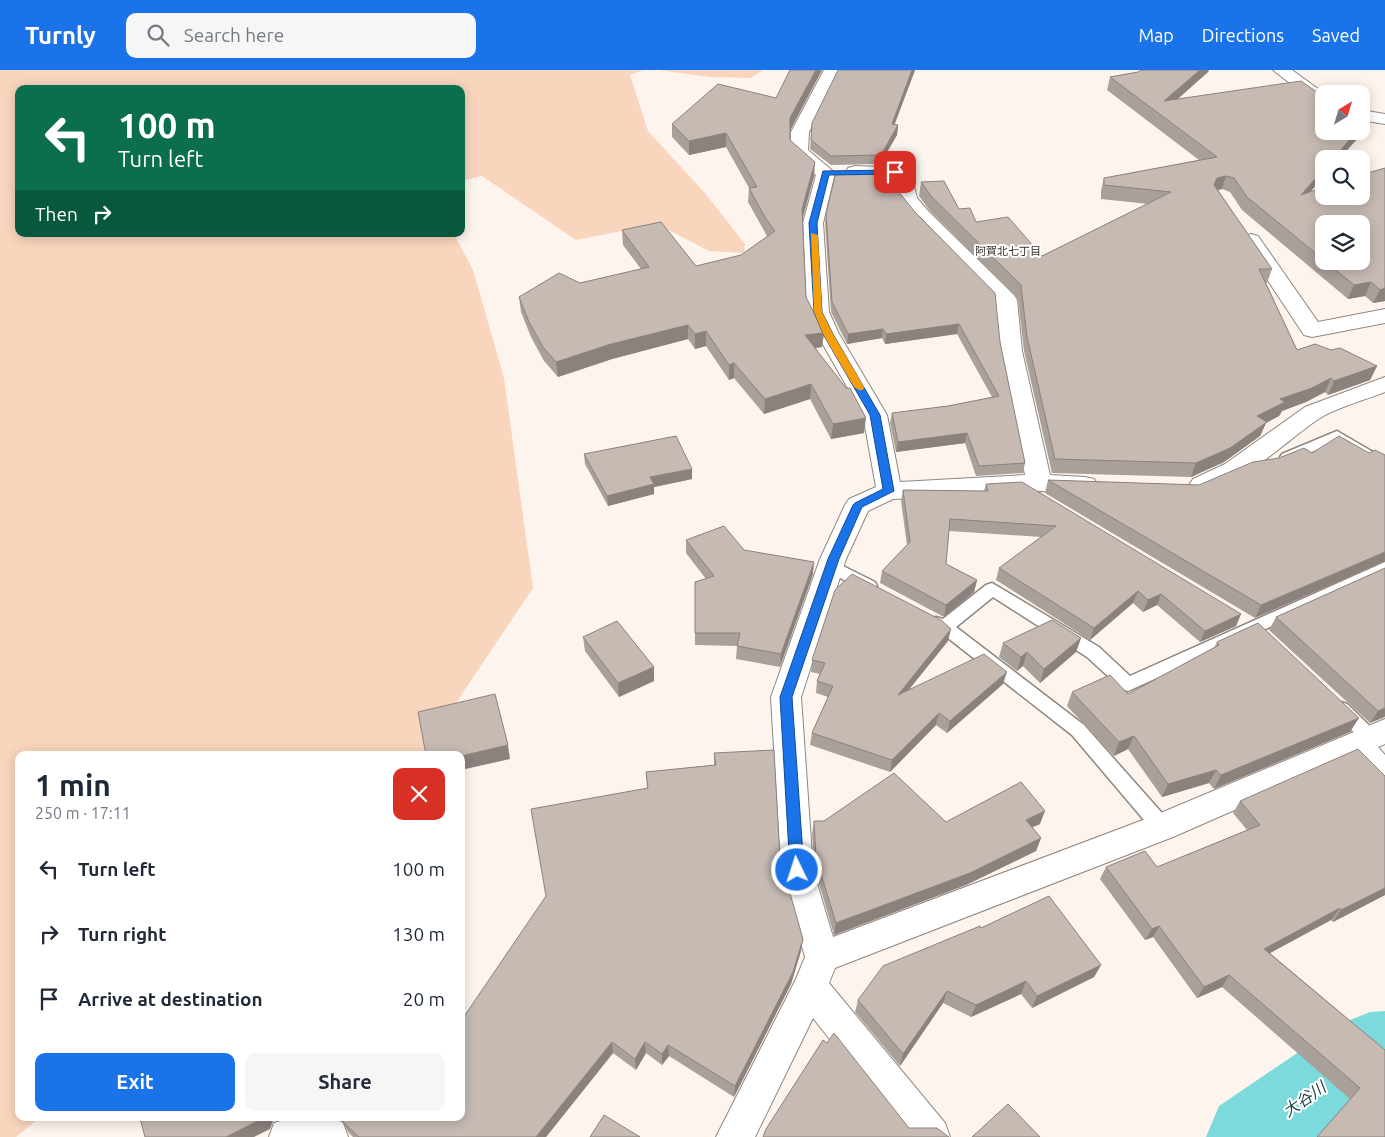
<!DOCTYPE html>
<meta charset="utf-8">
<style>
body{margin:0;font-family:Ubuntu,"Noto Sans JP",sans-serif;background:#f6f6f7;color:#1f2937;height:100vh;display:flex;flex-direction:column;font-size:19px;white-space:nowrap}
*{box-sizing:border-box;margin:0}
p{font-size:16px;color:#747a83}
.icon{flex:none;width:28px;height:28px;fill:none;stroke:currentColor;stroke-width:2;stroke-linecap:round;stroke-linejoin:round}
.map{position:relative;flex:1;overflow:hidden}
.panel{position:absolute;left:15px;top:681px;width:450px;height:370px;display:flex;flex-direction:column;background:#fff;border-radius:10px;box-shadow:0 2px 12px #0003}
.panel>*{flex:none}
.top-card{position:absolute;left:15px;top:15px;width:450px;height:152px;border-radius:10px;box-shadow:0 2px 12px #0003;background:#0b6e4f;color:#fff;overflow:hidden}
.needle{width:32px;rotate:38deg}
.tools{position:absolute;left:1315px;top:15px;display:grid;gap:10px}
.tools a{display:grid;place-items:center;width:55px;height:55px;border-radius:10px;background:#fff;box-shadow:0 2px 12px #0003;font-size:25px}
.pin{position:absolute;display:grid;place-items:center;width:42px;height:42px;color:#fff;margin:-21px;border-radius:10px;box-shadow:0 2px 8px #0006}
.me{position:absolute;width:55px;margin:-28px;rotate:356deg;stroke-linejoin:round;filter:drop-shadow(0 0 4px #0008)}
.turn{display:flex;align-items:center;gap:18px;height:105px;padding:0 20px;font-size:22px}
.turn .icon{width:65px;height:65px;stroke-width:2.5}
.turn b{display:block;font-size:35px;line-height:42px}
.then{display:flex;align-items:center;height:48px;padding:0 20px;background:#0003;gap:10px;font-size:19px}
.round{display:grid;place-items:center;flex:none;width:52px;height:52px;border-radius:10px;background:#f6f6f7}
.summary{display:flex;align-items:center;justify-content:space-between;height:85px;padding:0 20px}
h1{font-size:30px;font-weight:600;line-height:38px}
.cta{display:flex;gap:10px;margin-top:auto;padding:10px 20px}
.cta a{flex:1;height:58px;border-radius:10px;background:#1a73e8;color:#fff;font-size:20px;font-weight:600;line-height:58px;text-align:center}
.cta a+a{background:#f6f6f7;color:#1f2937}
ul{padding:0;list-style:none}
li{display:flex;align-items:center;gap:15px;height:65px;padding:0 20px}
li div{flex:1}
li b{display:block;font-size:19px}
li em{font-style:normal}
header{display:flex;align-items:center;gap:30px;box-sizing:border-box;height:70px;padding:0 25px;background:#1a73e8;color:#fff}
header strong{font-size:24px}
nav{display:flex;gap:28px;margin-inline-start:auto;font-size:18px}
.search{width:350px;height:45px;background:#f6f6f7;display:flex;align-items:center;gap:12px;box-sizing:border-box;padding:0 18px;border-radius:10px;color:#747a83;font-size:19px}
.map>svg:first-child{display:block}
</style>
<header>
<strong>Turnly</strong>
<div class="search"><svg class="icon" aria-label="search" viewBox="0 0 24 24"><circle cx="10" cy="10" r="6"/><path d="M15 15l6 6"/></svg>Search here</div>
<nav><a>Map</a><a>Directions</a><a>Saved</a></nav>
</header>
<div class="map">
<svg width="1385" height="1067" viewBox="0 0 1385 1067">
<rect width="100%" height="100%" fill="#fdf4ee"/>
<!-- green -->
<g fill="#fad5bd">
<polygon points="0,0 643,0 630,5 648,61 704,122 745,174 744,183 709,181 657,154 576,170 482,106 461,111 461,19 19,19 19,164 454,164 473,200 504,308 533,518 421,685 19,685 19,1048 39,1048 16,1067 0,1067"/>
<polygon points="658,0 763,0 750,8 710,7"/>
</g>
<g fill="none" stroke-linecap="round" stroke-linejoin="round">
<!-- river -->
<polygon fill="#7cdadd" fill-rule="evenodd" points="1385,941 1385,1024 1325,1067 1206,1067 1219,1036 1340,954 1370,942"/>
<!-- service casing -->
<g stroke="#90867f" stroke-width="3">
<g id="service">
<polygon points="1337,361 1385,389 1385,400 1336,372 1292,390 1282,390 1280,387 1282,384"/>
<polygon points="831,490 875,512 877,516 875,520 869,522 863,520 825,500 823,496 825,492"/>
<polygon points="1385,492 1385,505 1128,621 1122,619 1087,587 993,527 956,557 1084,655 1169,751 1171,757 1169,763 1162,765 1155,763 1072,665 939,561 930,557 928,553 930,549 936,547 943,549 986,515 992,513 1099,577 1130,606"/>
<polygon points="1341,632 1347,634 1376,662 1379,667 1376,672 1370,674 1364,672 1335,644 1332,639 1335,634"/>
</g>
</g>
<!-- minor casing -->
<g stroke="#90867f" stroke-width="2">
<g id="minor">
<polygon points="824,0 840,0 809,62 808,80 835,103 823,153 829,242 839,264 887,345 900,412 1025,405 1000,281 995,232 915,150 898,129 895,113 890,108 848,106 846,102 848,98 855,96 902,98 913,112 917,128 929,142 1014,225 1017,230 1022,281 1050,405 1085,407 1094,409 1098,415 1094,421 1085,423 1039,421 893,429 868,441 846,489 801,627 813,800 833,867 1151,747 1385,649 1385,674 1378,677 1385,685 1385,718 1374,714 1351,689 1173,767 835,898 829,913 945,1053 950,1067 907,1067 813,948 755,1067 716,1067 796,909 805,887 781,800 771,627 820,489 845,435 849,429 876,417 863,345 817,264 807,242 803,153 816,105 790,82 791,62"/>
<polygon points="1273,0 1292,0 1325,24 1324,36 1318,35"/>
<polygon points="1361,40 1385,44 1385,54 1361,50"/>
<polygon points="1251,164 1258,166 1318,252 1385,239 1385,253 1312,267 1304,265 1241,170 1244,166"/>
<path d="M1385,307V322C1365,330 1338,337 1320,348C1291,366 1227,430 1193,421L1189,415L1193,409L1225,394L1305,337Z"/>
<polygon points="290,1048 335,1048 343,1053 348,1067 269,1067 274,1053"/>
</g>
</g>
<!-- service -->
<use href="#service" fill="#fff" fill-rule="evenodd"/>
<!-- minor -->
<use href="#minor" fill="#fff" fill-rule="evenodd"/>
</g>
<!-- wall -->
<g fill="#aaa09a" fill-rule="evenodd">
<polygon points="790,0 822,0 790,61 790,70 814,106 803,148 806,227 824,263 822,277 816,278 864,363 831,369 810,329 764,344 734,308 729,310 706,276 695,279 688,269 612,289 558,307 544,291 531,267 521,242 519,227 641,199 623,175 622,160 696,196 741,185 767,166 748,132 749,118 726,77 689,85 672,67 672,54 776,28"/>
<polygon points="915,0 894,55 898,55 897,65 880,94 831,95 810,79 812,53"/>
<path d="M1141,0H1209L1208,2L1177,29L1358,68L1310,122L1385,98V231L1373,233L1365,226L1348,229L1242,140L1230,122L1222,119L1218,120L1272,199L1267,213H1266L1297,280H1331L1377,296L1370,310L1328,325L1325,322L1306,332L1282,341L1279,346L1266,353L1260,366L1224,392L1191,407L1052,403L1024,281L1018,229L930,141L919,126L921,112L959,139L976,152L1042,186L1148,134L1101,129V121L1104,108L1199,90L1107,20L1110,7L1138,2ZM1324,154L1361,191H1324Z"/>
<polygon points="898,121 1000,272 1025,393 1023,403 976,406 965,373 896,382 890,353 892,343 948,336 992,327 957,264 885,274 882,268 847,274 831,242 825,153 826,144"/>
<polygon points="1312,383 1369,383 1255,548 1045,423 1048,410 1199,415"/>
<polygon points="584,384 692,409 654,417 654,424 608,436 585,394"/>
<polygon points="986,414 1241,544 1236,556 1200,572 1157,535 1143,542 1133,533 1090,570 996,510 999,498 1041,467 949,461 946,494 977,510 974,522 944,547 880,513 882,501 907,475 901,431 903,420 984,421"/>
<polygon points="686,470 744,480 813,504 780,597 736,589 737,576 695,575 695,512 706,509 686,483"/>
<polygon points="1385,498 1385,647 1370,653 1269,560 1276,547"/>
<polygon points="583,567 654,597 654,611 619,627 585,581"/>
<polygon points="1081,568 1076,582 1040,613 1023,596 1017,601 999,587 1003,573"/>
<polygon points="948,571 909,619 1003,614 947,663 936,655 890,702 810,675 812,663 828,627 816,623 817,611 820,604 811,602 812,590"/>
<polygon points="1217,572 1350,662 1214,719 1209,713 1162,727 1128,679 1114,686 1067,636 1072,622 1128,624 1214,578"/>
<polygon points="714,683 780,788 801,881 791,914 734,1027 669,986 662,995 646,983 636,1000 613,983 546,1067 353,1067 348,1062 342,1051 335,1048 461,1048 647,718 646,702 714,695"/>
<polygon points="1385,706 1385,825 1333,852 1331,850 1270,883 1385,980 1385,1067 1317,1067 1350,1029 1222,917 1197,928 1153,867 1145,870 1100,809 1106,797 1157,797 1247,760 1233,743 1240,731"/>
<polygon points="814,751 946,752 1040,754 1032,757 1041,768 1036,781 966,815 834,865 815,800 812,764"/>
<polygon points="981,858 1101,895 1094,907 1032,938 1021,924 971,947 943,933 900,996 855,942 858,930"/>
</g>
<!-- shaded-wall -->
<g fill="#8b827d">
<polygon points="816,0 822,0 789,62 790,48"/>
<polygon points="912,0 915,0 891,64 892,54"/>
<polygon points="1200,0 1209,0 1208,2 1161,44 1164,31"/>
<polygon points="898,55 897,65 880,94 881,85"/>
<polygon points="1357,61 1360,61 1358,68 1339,89 1333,89"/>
<polygon points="726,63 726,77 689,85 689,71"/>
<polygon points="815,92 814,106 801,153 802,139"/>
<polygon points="1324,99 1324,106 1296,138 1301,125"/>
<polygon points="1226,106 1222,119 1212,122 1214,115 1217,108"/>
<polygon points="1371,212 1365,226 1348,229 1354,215"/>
<polygon points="1385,218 1385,231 1373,233 1380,220"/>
<polygon points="959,254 957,264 885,274 886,264"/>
<polygon points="688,255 688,269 612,289 558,307 556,292 611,274"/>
<polygon points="883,259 882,268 847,274 848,264"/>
<polygon points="706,261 706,276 695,279 695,264"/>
<polygon points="824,263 822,277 804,280 805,265"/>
<polygon points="734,293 734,308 729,310 729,295"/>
<polygon points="1377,296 1370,310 1328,325 1334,311"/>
<polygon points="1331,308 1325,322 1306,332 1282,341 1279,346 1266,353 1260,366 1224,392 1191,407 1196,393 1280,329"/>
<polygon points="811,314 810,329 764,344 765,329"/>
<polygon points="866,348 864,363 831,369 833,354"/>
<polygon points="967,363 965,373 896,382 898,372"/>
<polygon points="692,399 692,409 654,417 654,424 608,436 607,426 650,407"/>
<polygon points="1385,482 1385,491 1255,548 1261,535"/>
<polygon points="814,492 813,504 780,597 781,584"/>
<polygon points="977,510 974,522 944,547 946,535"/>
<polygon points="1138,521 1133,533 1090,570 1094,558"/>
<polygon points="1161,524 1157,535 1143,542 1148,530"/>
<polygon points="1241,544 1236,556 1200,572 1205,561"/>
<polygon points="951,559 948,571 895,637 898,625"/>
<polygon points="1081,568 1076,582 1040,613 1044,599"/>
<polygon points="1027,582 1023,596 1017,601 1021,587"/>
<polygon points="654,597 654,611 619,627 618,613"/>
<polygon points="1007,602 1003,614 947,663 950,651"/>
<polygon points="1385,638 1385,646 1384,647 1370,653 1378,641"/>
<polygon points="939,643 936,655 890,702 892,690"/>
<polygon points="1359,648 1350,662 1214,719 1221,705"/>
<polygon points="1134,666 1128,679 1114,686 1119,672"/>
<polygon points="508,675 510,689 461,700 461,686"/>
<polygon points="1216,700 1209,713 1162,727 1168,714"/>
<polygon points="1045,741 1040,754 1022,762 1026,750"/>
<polygon points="1041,768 1036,781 966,815 834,865 836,853"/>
<polygon points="1385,818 1385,825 1333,852 1341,840"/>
<polygon points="1340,838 1331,850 1257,890 1264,879"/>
<polygon points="1159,856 1153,867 1145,870 1152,859"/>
<polygon points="803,869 801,881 791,914 734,1027 735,1016"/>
<polygon points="1101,895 1094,907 1032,938 1037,926"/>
<polygon points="1229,905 1222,917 1197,928 1204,917"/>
<polygon points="1026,911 1021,924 971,947 976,935"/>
<polygon points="947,921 943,933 900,996 903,984"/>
<polygon points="612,972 613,983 546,1067 536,1067"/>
<polygon points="645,972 646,983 636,1000 635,989"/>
<polygon points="668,975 669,986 662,995 662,984"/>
<polygon points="264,1048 287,1048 273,1051 270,1059 254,1067 226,1067"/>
</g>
<!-- building -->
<g fill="#c6bab3" stroke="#8b827d">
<polygon points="790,0 816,0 790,48 790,70 815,92 802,139 806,227 824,263 805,265 846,318 850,318 866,348 833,354 811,314 765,329 734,293 729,295 706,261 695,264 688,255 611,274 556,292 543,277 529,252 519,227 559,203 580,213 649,197 622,160 661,152 696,196 741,185 775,161 766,149 749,118 757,117 726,63 689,71 672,54 718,14 776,28"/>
<polygon points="838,0 912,0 892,54 898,55 881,85 831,86 811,70 812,53"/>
<polygon points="1141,0 1200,0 1164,31 1301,11 1324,27 1324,61 1357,61 1333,89 1324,89 1324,99 1301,125 1324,117 1324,126 1361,126 1361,105 1385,98 1385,218 1380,220 1371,212 1354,215 1325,191 1361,191 1361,154 1324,154 1324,190 1247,127 1234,108 1226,106 1217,108 1214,115 1272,199 1259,199 1297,280 1315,274 1331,280 1340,278 1377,296 1334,311 1331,308 1312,318 1280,329 1285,332 1257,346 1267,352 1230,378 1196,393 1055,389 1027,267 1021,215 932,127 921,112 944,111 959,139 970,138 976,152 1008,147 1042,186 1171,122 1104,115 1104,108 1217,87 1110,7 1138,2"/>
<polygon points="890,101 894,105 898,121 915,142 995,223 1000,272 1025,393 979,396 967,363 898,372 892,343 948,336 999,326 959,254 886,264 883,259 848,264 832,232 826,144 836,102"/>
<polygon points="676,366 692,399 650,407 654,414 607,426 584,384"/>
<polygon points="1339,366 1369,383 1375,380 1385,385 1385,482 1261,535 1048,410 1199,415 1253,392 1279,388 1304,378 1312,383"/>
<polygon points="1022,412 1241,544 1205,561 1161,524 1148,530 1138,521 1094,558 999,498 1056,456 950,449 946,494 977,510 946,535 882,501 910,472 903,420 988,421 986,414"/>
<polygon points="724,456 744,480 814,492 781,584 737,576 740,563 695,563 695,512 714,506 686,470"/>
<polygon points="1385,498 1385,638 1378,641 1276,547"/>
<polygon points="852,504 941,550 951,559 898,625 984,584 1007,602 950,651 939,643 892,690 812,663 833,616 817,611 825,593 812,590 835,520"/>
<polygon points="1052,550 1081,568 1044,599 1027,582 1021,587 1003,573"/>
<polygon points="617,551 654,597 618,613 583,567"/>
<polygon points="1258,553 1359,648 1221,705 1216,700 1168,714 1134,666 1119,672 1072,622 1110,605 1128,624 1219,575 1217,572"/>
<polygon points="495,624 508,675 461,686 461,685 426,685 418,642"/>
<polygon points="1358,679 1385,706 1385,818 1341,840 1340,838 1264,879 1385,980 1385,1067 1317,1067 1360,1018 1229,905 1204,917 1159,856 1152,859 1106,797 1145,781 1157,797 1260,755 1240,731"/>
<polygon points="774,680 780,788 803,869 793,902 735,1016 668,975 662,984 645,972 635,989 612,972 536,1067 359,1067 343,1052 341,1048 461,1048 461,951 546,826 531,739 648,718 646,702 716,695 714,683"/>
<polygon points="894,703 946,752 1021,712 1045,741 1026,750 1041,768 970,803 836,853 816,788 814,751 824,751"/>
<polygon points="1049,826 1101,895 1037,926 1026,911 976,935 947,921 903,984 858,930 883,896 980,856 981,858"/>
<polygon points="834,963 909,1058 937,1058 949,1067 763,1067 766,1059 823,970 827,973"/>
<polygon points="1008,1034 1040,1067 972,1067"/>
<polygon points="604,1045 640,1067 590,1067"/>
<polygon points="140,1048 264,1048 263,1048 226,1067 145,1067"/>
</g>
<!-- route -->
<polygon fill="#1a73e8" stroke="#114b97" points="895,100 898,100 898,104 829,105 817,153 822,242 833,264 880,345 894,421 862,437 839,489 792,627 804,800 802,804 797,806 792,804 790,800 780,627 828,489 853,435 855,433 883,419 870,345 823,264 814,242 809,153 823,101"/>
<!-- slow -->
<polygon fill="#f59e0b" points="811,163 818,165 822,242 833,264 864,317 863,320 859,320 854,317 823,264 814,242"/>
<g text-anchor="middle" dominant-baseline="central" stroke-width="4" stroke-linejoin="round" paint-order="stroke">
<!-- far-neighbourhood labels -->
<g font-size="11" fill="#3a312b" stroke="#fff">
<text x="1008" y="181">阿賀北七丁目</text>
</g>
<!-- near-water labels -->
<g font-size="16" font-style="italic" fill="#1b4748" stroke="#fff">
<text transform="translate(1304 1029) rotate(-35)">大谷川</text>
</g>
</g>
</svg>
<div class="tools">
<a><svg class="needle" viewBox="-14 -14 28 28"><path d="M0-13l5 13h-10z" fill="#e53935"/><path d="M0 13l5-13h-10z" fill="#747a83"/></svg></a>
<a><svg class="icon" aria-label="search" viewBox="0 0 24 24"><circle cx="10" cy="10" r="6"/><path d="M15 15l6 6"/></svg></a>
<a><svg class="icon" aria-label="layers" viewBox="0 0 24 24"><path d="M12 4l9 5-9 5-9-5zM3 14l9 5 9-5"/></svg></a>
</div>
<div class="pin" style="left:895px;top:102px;background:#d93025"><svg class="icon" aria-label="arrive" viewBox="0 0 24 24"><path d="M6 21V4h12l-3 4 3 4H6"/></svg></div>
<svg class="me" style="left:797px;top:800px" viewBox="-20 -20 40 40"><circle r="17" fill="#1a73e8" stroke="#fff" stroke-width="3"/><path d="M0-11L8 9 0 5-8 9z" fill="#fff"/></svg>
<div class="top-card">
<div class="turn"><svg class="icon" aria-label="left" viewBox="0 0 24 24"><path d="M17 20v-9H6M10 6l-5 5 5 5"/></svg><div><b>100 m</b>Turn left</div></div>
<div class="then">Then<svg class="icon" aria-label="right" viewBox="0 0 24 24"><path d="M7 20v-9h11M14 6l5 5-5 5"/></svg></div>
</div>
<section class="panel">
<div class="summary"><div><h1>1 min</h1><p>250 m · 17:11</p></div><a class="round" style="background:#d93025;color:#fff"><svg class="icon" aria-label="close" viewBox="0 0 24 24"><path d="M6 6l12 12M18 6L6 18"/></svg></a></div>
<ul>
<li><svg class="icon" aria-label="left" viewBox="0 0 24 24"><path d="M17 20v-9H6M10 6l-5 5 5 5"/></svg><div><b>Turn left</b></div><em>100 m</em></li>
<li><svg class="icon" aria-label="right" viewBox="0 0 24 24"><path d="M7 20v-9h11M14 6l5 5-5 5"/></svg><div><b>Turn right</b></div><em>130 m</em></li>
<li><svg class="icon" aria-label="arrive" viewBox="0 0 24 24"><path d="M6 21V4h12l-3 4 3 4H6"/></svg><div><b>Arrive at destination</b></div><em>20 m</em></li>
</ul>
<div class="cta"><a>Exit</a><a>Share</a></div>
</section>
</div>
